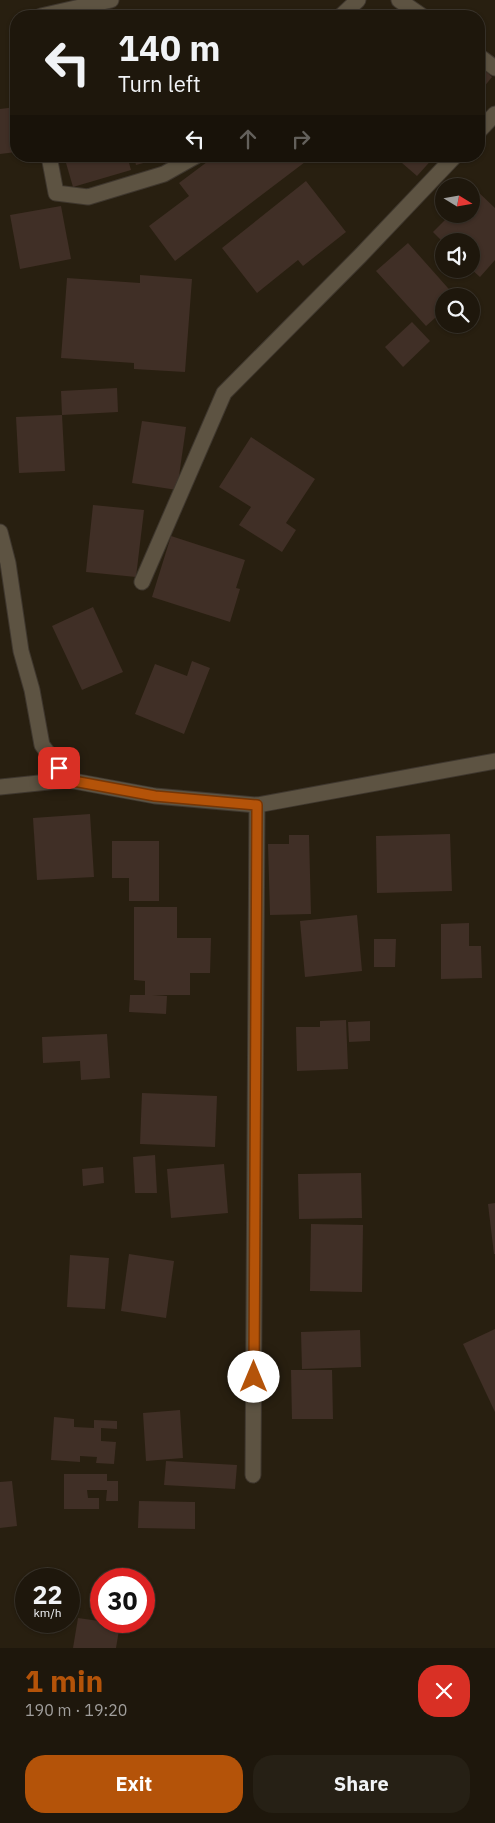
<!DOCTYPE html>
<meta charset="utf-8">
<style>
body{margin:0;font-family:"IBM Plex Sans",sans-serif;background:#262015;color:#f1f3f6;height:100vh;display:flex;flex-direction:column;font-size:19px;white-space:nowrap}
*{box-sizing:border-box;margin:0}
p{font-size:16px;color:#a19f9d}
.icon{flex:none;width:28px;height:28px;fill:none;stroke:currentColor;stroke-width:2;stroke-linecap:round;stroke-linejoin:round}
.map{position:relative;height:1648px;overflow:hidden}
.side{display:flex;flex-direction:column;background:#1e170c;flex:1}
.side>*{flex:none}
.banner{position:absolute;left:10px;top:10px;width:475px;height:152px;border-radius:20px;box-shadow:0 1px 4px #0004,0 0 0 1px #3c362d;background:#1e170c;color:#f1f3f6;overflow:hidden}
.needle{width:32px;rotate:101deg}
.controls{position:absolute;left:435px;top:178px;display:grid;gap:10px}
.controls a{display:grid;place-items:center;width:45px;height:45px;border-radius:50%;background:#1e170c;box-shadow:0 1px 4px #0004,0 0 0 1px #3c362d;font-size:25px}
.speed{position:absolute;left:15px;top:1568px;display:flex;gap:10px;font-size:25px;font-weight:700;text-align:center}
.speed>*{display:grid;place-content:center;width:65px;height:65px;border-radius:50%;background:#1e170c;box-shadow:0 1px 4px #0004,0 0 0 1px #3c362d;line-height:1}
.speed small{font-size:12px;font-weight:400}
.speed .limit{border:8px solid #d22;background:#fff;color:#111}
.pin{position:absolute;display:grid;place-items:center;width:42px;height:42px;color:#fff;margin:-21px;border-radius:10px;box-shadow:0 2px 8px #0006}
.me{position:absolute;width:55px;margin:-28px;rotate:0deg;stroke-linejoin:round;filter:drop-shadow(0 0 4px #0008)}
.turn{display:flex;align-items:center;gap:18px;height:105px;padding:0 25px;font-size:22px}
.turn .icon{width:65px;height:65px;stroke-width:2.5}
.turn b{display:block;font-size:35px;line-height:42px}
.lanes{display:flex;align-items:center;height:48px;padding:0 25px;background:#0003;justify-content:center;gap:25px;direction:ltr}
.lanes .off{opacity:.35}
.round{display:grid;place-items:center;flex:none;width:52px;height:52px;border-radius:20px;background:#262015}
.headline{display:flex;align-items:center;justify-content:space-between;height:85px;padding:0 25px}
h1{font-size:30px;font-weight:700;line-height:38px;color:#b45309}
.action{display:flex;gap:10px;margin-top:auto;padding:10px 25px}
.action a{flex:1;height:58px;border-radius:20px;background:#b45309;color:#fff;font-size:20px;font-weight:700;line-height:58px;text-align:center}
.action a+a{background:#262015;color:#f1f3f6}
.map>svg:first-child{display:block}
</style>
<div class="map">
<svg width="495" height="1648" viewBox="0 0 495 1648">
<rect width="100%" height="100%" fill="#281f10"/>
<!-- building -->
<g fill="#402f26">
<polygon points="479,65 492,77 479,93"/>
<polygon points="16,107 16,152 0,154 0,109"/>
<polygon points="64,156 127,156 131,170 73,187"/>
<polygon points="134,156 166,156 166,157 136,165"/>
<polygon points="215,156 307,156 309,159 175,261 149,226 189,196 179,183"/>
<polygon points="394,156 435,156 417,176"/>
<polygon points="306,181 346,232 303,266 298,260 257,293 222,248"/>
<polygon points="475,189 495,208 495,260 480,277 471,269 471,241 444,241 444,243 433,232 451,214 471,214 471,192"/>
<polygon points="61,206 71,259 20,269 10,215"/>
<polygon points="408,243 455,296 444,296 444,310 426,326 376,271"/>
<polygon points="140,275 192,279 185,372 134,369 134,363 61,358 67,278 140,283"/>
<polygon points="412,322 430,341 403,367 385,347"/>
<polygon points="117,388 118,412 62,415 61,391"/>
<polygon points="62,415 65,471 19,473 16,417"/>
<polygon points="142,421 186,427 177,490 132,483"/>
<polygon points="251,437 315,479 286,523 296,530 282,552 239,525 251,507 219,487"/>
<polygon points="93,505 144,510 136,577 86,572"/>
<polygon points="171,536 245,560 236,588 240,589 230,622 152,597"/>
<polygon points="93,607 123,672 82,690 52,626"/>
<polygon points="192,661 210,668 184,734 135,714 155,664 187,676"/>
<polygon points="90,814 94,877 37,880 33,818"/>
<polygon points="450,834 452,891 377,893 376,836"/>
<polygon points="289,835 309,835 311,914 270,915 268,844 289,844"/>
<polygon points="112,841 159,841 159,901 129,901 129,878 112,878"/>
<polygon points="134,907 177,907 177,938 211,938 210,973 190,973 190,995 152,995 167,996 166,1014 129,1012 130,995 145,995 145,981 134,980"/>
<polygon points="357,915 362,971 305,977 300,921"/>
<polygon points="469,923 469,946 481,946 482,978 441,979 441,924"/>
<polygon points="374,939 396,939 395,967 374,967"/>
<polygon points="346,1020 348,1069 297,1071 296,1027 320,1027 320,1021"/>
<polygon points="370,1021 370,1041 349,1042 348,1022"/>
<polygon points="107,1034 110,1078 81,1080 80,1061 43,1063 42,1037"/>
<polygon points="142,1093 217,1096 215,1147 140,1144"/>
<polygon points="155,1155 157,1193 135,1193 133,1157"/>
<polygon points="224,1164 228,1213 171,1218 167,1169"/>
<polygon points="103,1167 104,1183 83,1186 82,1169"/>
<polygon points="361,1173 362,1218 299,1219 298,1174"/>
<polygon points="495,1203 495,1254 494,1254 488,1204"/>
<polygon points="311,1224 363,1225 362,1292 310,1291"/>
<polygon points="129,1254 174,1261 166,1318 121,1311"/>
<polygon points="70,1255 109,1258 105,1309 67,1307"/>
<polygon points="495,1329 495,1412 463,1344"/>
<polygon points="360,1330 361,1367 302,1369 301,1332"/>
<polygon points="291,1370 332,1370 333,1419 292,1419"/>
<polygon points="180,1410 183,1458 146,1461 143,1413"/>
<polygon points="54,1417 74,1419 74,1427 94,1428 94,1420 117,1421 117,1429 101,1428 101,1441 116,1442 114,1464 96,1463 97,1457 80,1456 80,1462 51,1460"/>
<polygon points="166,1461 237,1465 235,1489 164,1485"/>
<polygon points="64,1474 107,1474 107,1481 118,1481 118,1501 106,1501 107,1490 87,1490 88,1498 99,1498 99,1509 64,1509"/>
<polygon points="12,1481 17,1526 0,1528 0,1482"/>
<polygon points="139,1501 195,1502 195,1529 138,1528"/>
<polygon points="78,1618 120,1624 116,1648 73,1648"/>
</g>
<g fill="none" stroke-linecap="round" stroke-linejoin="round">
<!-- minor casing -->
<g stroke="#3f372e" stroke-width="17">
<g id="minor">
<polyline points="399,0 422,16"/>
<polyline points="41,16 111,0"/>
<polyline points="341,16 358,0"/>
<polyline points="479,56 495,68"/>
<polyline points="479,131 495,114"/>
<polyline points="49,156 56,193 88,197 164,174 196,156"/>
<polyline points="0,532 8,563 21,651 32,690 42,745 68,780"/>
<polyline points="142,582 224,393 360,256 455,156"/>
<polyline points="0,787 68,780 155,796 257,805 495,761"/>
<polyline points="253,1475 257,805"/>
</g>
</g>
<!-- minor -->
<use href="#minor" stroke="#5d5342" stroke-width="15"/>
</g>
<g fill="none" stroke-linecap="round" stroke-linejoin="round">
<!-- route casing -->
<g stroke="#753606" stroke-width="12">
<polyline id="route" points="59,768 68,780 155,796 257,805 254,1377"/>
</g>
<!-- route -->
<use href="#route" stroke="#b45309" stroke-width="9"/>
</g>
</svg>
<div class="controls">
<a><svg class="needle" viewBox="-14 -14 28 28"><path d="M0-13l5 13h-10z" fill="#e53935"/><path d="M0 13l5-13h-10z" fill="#a19f9d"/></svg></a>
<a><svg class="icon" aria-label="sound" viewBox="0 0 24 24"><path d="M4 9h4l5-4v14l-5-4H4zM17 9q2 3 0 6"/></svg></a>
<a><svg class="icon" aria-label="search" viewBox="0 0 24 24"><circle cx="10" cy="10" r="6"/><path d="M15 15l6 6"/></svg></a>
</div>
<div class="speed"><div>22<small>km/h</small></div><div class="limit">30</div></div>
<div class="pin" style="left:59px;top:768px;background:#d93025"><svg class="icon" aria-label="arrive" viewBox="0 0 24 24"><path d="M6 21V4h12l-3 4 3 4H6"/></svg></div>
<svg class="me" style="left:254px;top:1377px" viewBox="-20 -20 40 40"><circle r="19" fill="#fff"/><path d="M0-13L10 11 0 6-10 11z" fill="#b45309"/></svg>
<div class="banner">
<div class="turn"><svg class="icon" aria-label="left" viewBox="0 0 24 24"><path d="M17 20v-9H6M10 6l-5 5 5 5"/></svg><div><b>140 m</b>Turn left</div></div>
<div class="lanes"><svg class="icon" aria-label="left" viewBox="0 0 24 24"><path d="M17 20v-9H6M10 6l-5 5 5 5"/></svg><svg class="icon off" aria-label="ahead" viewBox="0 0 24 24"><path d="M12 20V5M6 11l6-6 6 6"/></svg><svg class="icon off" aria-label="right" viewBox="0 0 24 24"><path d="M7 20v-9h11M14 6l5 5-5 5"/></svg></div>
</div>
</div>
<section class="side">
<div class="headline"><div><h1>1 min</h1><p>190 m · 19:20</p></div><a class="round" style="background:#d93025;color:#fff"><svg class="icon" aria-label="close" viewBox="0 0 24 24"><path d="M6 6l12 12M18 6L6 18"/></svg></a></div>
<div class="action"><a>Exit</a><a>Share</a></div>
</section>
